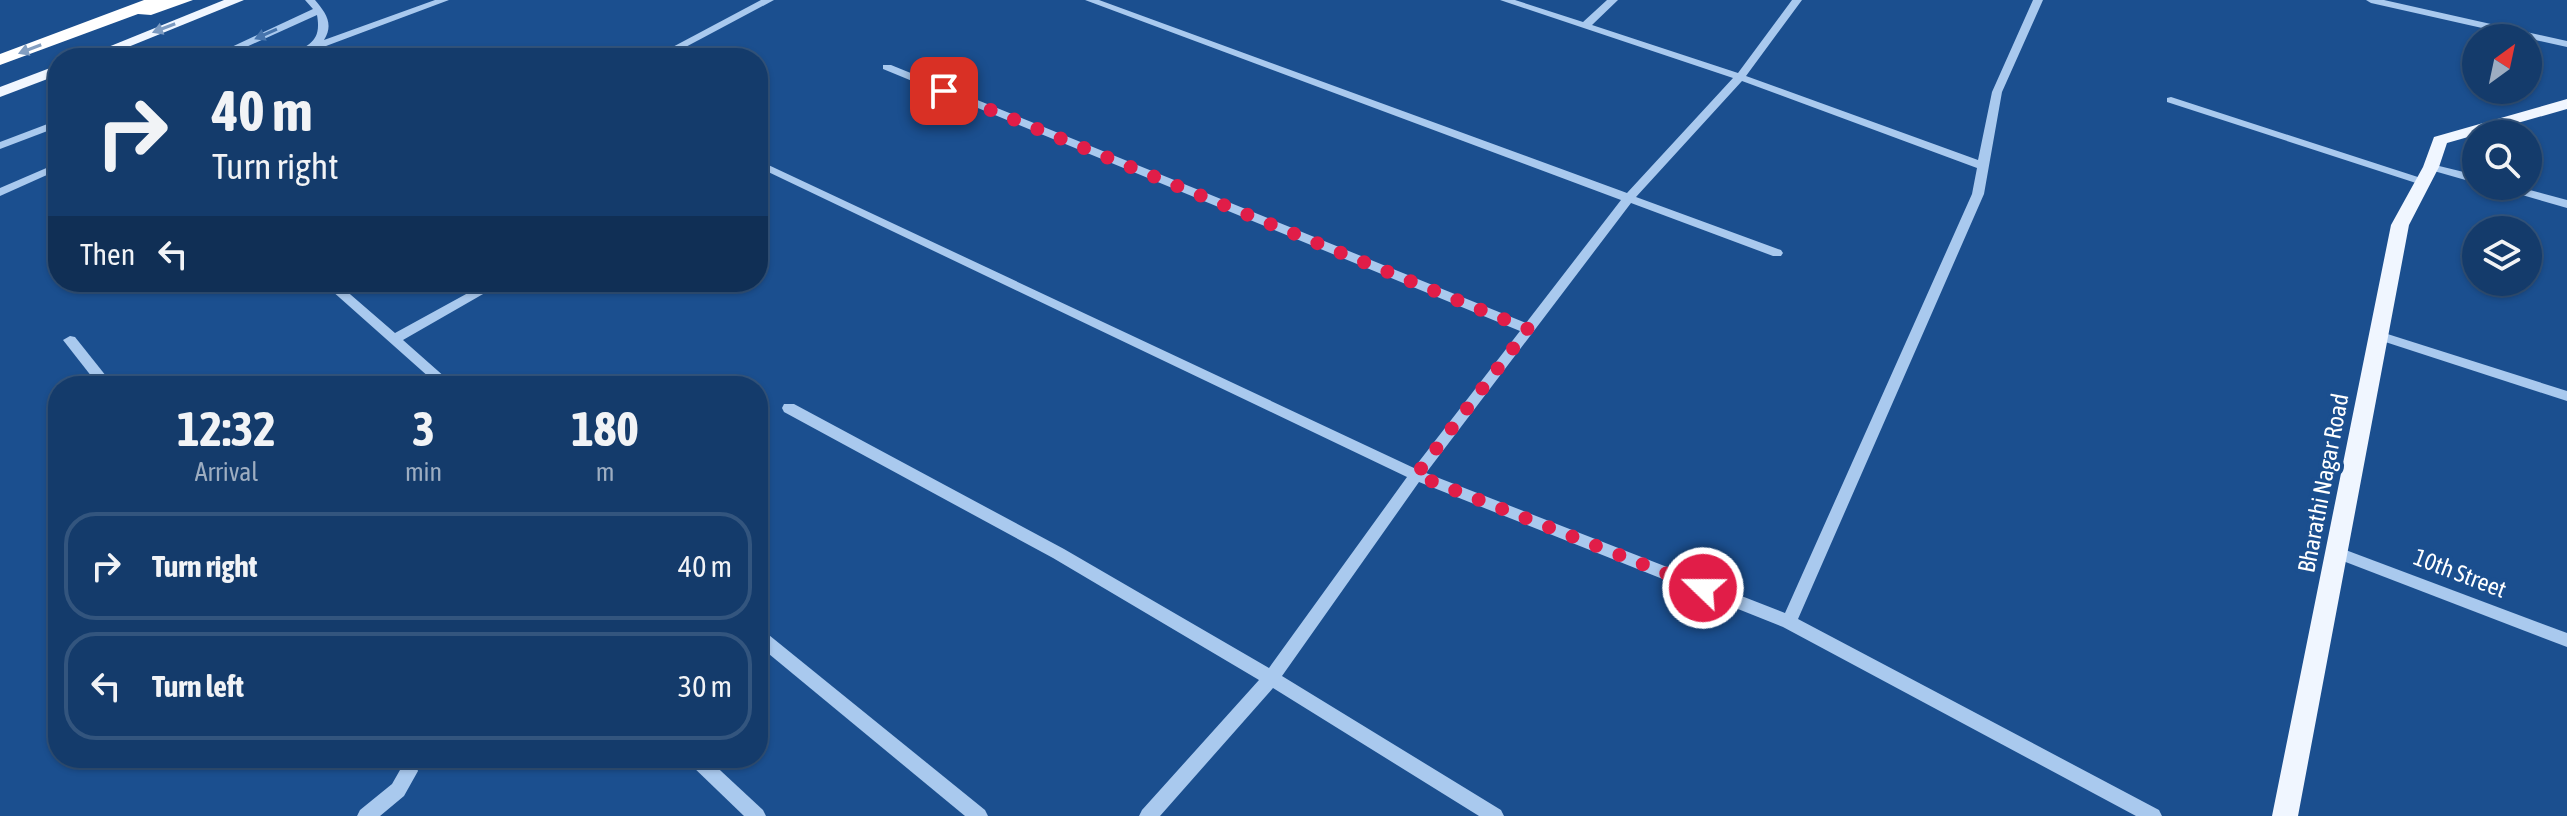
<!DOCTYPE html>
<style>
body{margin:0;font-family:"Asap Condensed",sans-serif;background:#1d4271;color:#f1f3f6;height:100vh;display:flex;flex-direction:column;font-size:30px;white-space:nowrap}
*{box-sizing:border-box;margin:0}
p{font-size:26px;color:#9dadc1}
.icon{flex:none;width:44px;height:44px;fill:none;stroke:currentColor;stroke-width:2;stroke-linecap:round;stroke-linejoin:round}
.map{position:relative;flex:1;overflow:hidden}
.panel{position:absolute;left:48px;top:376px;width:720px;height:392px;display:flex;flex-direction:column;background:#143b6b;border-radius:32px;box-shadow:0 2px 6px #0004,0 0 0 2px #33557e}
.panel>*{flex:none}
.banner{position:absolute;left:48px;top:48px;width:720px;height:244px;border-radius:32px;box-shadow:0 2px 6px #0004,0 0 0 2px #33557e;background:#143b6b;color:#f1f3f6;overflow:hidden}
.needle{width:52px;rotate:33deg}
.fabs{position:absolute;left:2462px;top:24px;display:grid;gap:16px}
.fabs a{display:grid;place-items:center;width:80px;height:80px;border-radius:50%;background:#143b6b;box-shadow:0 2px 6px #0004,0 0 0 2px #33557e;font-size:40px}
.pin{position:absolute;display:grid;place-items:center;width:68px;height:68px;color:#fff;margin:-34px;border-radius:16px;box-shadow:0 4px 12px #0006}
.me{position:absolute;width:88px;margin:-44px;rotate:292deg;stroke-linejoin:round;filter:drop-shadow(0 0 6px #0008)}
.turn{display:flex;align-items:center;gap:28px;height:168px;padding:0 32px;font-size:36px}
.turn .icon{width:104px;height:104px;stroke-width:2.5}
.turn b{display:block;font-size:56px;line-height:68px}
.then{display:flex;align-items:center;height:76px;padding:0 32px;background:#0003;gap:16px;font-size:30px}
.eta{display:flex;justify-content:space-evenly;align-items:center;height:136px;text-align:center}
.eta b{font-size:48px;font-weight:700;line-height:56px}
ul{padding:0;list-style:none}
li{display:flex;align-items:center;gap:24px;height:108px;margin:0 16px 12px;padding:0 16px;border:4px solid #33557e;border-radius:32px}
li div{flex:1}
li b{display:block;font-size:30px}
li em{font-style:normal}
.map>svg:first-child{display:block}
</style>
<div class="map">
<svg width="2567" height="816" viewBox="0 0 2567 816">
<rect width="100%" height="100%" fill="#1b4f8f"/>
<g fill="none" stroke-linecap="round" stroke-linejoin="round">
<!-- minor -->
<g fill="#a9c9ee" fill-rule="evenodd">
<path d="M305,0H315C326,13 334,24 324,40L435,0H449L318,49L302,58H289C308,43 322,43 317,15L222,58H208L313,9Z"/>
<polygon points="761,0 774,0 665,58 652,58"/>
<path d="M1085,0H1099L1627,193L1733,78L1500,0H1515L1583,22L1607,0H1618L1592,25L1738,73L1792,0H1802L1746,76L1978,160L1992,92L2033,0H2043L2002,92L1984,194L1798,619L2159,810L2162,816H2136L1783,627L1419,482L1282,676L1501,810L1504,816H1479L1273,688L1160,816H1139L1142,810L1259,680L1053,558L784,412L782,408L784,404H794L1064,549L1269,668L1407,477L758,167V160L1414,468L1520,331L883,69V65H891L1526,323L1621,200ZM1742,81L1977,168L1972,194L1785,613L1426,473L1631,203L1773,256H1781L1783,253L1781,250L1636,197Z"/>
<polygon points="2366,0 2384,0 2567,41 2567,47 2371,3"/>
<polygon points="2171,97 2424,179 2426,181 2420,185 2416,183 2167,102 2167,98"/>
<polygon points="58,120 58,127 0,149 0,142"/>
<polygon points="58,163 58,170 0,196 0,188"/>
<polygon points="2431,164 2476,175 2476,183 2427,169 2425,167"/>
<polygon points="2496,186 2515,186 2567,200 2567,208 2498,188"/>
<polygon points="322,282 336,282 395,333 488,282 504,282 403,340 455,386 439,386"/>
<polygon points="2378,331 2567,391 2567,401 2373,338 2371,335"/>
<polygon points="70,336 75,337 114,386 99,386 63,340"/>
<polygon points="2335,546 2567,633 2567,647 2330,556 2327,552 2330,548"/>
<polygon points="758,629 764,631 985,810 988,816 965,816 758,645"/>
<polygon points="395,758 413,758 418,771 404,796 380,816 357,816 360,810 392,784 400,770"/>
<polygon points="686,758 707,758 763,810 766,816 744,816 689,763"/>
</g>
<!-- major -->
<g fill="#f0f6ff" fill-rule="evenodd">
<polygon points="224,0 244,0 101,58 81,58"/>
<polygon points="58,65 58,75 0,97 0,87"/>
<polygon points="2567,99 2567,109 2447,143 2439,167 2409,225 2298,816 2272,816 2391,225 2423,167 2434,137"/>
</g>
<!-- highway -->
<polygon fill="#fff" fill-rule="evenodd" points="144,0 193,0 151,15 138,14 0,65 0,54"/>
</g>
<!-- one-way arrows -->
<defs><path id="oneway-solid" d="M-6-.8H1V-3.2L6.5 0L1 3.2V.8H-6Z" transform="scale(2)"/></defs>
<use fill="#7b9ac1" href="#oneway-solid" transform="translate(164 28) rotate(159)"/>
<use fill="#4674ac" href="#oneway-solid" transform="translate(266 34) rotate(156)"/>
<use fill="#829ec1" href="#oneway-solid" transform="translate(30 49) rotate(159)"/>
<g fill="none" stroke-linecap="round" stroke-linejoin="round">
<!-- route -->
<polyline stroke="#e11d48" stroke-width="14" stroke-dasharray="0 25.2" points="944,91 1528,329 1416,475 1703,588"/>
</g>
<g text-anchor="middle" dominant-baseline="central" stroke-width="8" stroke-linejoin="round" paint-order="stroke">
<!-- street labels -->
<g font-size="24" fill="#fff" stroke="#1b4f8f">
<text transform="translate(2323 483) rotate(-79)">Bharathi Nagar Road</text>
<text transform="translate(2460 573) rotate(21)">10th Street</text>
</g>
</g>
</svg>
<div class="fabs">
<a><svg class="needle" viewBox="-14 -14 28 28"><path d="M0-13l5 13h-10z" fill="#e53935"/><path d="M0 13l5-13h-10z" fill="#9dadc1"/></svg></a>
<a><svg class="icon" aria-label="search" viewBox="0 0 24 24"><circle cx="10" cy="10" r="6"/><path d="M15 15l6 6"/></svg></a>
<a><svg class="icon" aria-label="layers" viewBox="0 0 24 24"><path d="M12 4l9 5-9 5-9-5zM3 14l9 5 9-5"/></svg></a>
</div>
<div class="pin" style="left:944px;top:91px;background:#d93025"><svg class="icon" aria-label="arrive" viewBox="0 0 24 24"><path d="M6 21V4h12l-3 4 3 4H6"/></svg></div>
<svg class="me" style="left:1703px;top:588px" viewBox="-20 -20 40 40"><circle r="17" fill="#e11d48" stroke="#fff" stroke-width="3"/><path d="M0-11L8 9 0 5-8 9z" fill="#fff"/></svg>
<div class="banner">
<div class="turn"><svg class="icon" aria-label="right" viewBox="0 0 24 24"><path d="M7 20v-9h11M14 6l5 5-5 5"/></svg><div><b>40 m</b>Turn right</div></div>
<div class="then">Then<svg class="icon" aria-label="left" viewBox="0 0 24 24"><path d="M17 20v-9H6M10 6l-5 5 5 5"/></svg></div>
</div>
<section class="panel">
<div class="eta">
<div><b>12:32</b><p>Arrival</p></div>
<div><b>3</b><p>min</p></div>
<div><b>180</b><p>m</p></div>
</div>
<ul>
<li><svg class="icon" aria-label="right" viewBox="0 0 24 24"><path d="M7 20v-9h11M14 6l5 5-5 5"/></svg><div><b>Turn right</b></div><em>40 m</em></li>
<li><svg class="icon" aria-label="left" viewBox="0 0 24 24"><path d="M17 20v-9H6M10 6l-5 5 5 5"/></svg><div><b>Turn left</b></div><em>30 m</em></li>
</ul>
</section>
</div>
